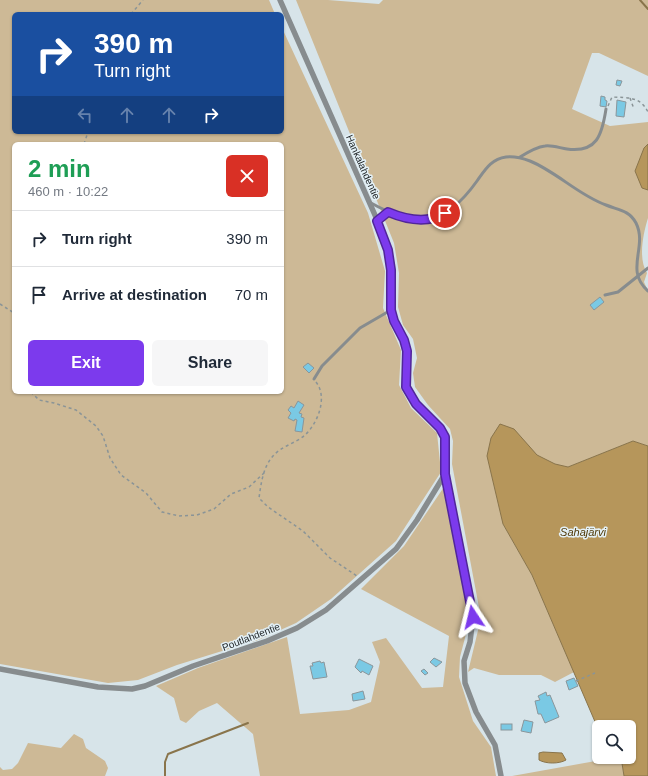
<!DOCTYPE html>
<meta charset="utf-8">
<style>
body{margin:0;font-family:Helvetica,sans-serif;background:#f6f6f7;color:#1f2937;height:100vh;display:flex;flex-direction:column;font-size:15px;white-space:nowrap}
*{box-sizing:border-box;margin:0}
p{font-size:13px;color:#747a83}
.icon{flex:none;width:22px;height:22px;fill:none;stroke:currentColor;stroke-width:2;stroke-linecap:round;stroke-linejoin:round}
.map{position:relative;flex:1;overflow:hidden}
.panel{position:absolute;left:12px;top:142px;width:272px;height:252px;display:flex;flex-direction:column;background:#fff;border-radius:6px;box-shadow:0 1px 3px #0004}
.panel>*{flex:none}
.guide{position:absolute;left:12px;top:12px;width:272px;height:122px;border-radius:6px;box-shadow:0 1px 3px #0004;background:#1a4fa0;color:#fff;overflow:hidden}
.tools{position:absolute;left:592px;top:720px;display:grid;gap:8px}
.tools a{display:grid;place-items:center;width:44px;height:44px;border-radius:6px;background:#fff;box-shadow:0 1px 3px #0004;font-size:20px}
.pin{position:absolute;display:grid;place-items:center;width:34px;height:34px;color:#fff;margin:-17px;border:2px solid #fff;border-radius:50%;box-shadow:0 1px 4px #0007}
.me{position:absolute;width:44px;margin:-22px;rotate:350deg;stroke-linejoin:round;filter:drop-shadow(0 0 3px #0008)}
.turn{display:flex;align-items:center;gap:14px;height:84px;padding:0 16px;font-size:18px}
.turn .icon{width:52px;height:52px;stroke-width:2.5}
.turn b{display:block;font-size:28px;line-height:34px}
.lanes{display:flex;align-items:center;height:38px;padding:0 16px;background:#0003;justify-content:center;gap:20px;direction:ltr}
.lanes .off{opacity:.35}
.round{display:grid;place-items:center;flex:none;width:42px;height:42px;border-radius:6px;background:#f6f6f7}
.overview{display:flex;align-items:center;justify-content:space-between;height:68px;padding:0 16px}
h1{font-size:24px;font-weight:700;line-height:30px;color:#1e9e55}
.cta{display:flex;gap:8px;margin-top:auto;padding:8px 16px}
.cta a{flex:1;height:46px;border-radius:6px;background:#7c3aed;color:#fff;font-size:16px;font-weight:700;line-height:46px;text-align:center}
.cta a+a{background:#f6f6f7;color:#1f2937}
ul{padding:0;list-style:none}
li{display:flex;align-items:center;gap:12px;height:56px;padding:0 16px;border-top:1px solid #e0e1e3}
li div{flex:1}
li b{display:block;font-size:15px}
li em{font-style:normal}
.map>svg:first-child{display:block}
</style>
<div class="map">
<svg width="648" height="776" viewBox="0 0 648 776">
<rect width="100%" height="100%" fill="#d7e4e9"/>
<!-- green -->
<g fill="#cdb996" fill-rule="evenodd">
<path d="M0,0H269L275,14H14V132H282V28L368,213L385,271L383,308L401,350L399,385L411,408L437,433L441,472L396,541L331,599L296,623L258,640L177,665L138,680L108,683L0,664ZM14,144H282V392H14Z"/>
<path d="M296,0H328L379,4L383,0H648V76L599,53H592L572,109L610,126L648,122V218C643,234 638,259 647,273L644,282L648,291V446L633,441L568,467L503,524L532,575L574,672L555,682L541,675H499L474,668L468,672L481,618L452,464L453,441L450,429L428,405L415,387L413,373L417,358L413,339L403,325L398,307L399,273L394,243Z"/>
<polygon points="444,487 467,610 466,634 460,657 459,677 473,721 491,747 496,776 260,776 253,734 217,703 199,711 186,723 180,720 174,698 156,686 198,668 287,637 300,714 349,710 371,702 380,662 372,642 386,638 422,688 443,687 449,636 361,589 404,546"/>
<polygon points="74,734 83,739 86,748 105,761 108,768 105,776 0,776 0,767 3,770 12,769 18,763 28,743 61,748"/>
<polygon points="618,757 621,757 624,776 512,776"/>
</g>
<!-- water -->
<g fill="#b6965b" stroke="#89744b">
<polygon points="648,144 648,190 642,188 635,171 644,148"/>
<polygon points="500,424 514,429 537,455 555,464 568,467 633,441 648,446 648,776 624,776 621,757 629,757 629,727 599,727 599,731 532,575 503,524 487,456 491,438"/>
<path d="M543,752L562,753L566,760C559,764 546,764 539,760V753Z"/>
</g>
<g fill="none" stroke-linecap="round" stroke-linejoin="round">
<!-- stream -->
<g stroke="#89744b" stroke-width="2">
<polyline points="640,0 648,9"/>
<polyline points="165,776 165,762 168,754 248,723"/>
</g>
</g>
<!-- building -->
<g fill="#7ac9e4" stroke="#8a969b">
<polygon points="617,80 622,81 620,86 616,85"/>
<polygon points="601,96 605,97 605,100 607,101 606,107 600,106"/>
<polygon points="617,100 626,102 624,117 616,116"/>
<polygon points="600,297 604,302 594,310 590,305"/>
<polygon points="308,363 314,368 309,373 303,367"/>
<polygon points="298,401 304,405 299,413 302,414 301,417 304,418 302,432 295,431 297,420 295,419 294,421 288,418 291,413 288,410 291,406 294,408"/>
<polygon points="434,658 442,662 436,667 430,662"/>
<polygon points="359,659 373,666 369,675 362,671 361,673 355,667"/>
<polygon points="320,661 321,663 324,662 327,677 313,679 310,666 313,666 312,663"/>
<polygon points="424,669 428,673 425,675 421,671"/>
<polygon points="574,678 578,686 569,690 566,681"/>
<polygon points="363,691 365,699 353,701 352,694"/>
<polygon points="546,692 547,696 550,695 559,717 545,723 541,714 538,714 535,701 540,700 538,696"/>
<polygon points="524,720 533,722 531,733 521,731"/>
<rect x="501" y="724" width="11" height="6"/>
</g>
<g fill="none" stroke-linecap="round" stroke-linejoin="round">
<!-- path -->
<g stroke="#8a9497" stroke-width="1.5" stroke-dasharray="3 3" stroke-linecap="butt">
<polyline points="131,14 143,0"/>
<polyline points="630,98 634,109"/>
<path d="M608,106L612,97C628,98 640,96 648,112"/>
<polyline points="84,144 88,132"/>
<polyline points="0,304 14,313"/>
<path d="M316,382C328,397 318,423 305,435C296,443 282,446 274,455C263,466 261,484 259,498L268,507L303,531L330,558L357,576"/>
<polyline points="31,392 39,400 54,403 76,410 96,426 103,436 110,458 121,475 146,493 162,512 179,516 197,515 214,509 231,494 249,487 264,473"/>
<polyline points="576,681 595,673"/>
</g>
<!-- lane -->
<g stroke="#878c8e" stroke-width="3">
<path d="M520,157C528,152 536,147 545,146C552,145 560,148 567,149C597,153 602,135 606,109"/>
<path d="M371,203C418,229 445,226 477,181C485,170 491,159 506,157C515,156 522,158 530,161C557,172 578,195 606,205C618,210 629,210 636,223C648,247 624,270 648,291"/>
<polyline points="377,221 388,212"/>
<polyline points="605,295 618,292 648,268"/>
<polyline points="314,379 322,366 360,328 391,310"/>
</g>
<!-- street -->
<g stroke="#878c8e" stroke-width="5.5">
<polyline points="280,0 382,231 388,250 391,270 391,310 393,321 404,340 407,351 406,387 415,405 440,428 445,437 445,474 473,617 470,642 464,661 465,683 476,712 495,745 501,776"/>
<polyline points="0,669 98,687 132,689 145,686 193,666 267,641 297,628 326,610 396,549 417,520 445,474"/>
</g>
</g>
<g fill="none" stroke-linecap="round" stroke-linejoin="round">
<!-- route casing -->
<g stroke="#51269a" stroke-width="10">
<path id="route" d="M445,213C428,224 407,220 388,212L377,221L388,250L391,270V310L394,321L404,340L407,351L406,387L416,404L440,428L445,437V474L473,617"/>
</g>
<!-- route -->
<use href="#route" stroke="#7c3aed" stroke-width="7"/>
</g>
<g text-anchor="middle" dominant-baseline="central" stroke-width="3" stroke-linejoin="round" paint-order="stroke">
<!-- street labels -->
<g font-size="10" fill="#202527" stroke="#e4f1f7">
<text transform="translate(363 167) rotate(66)">Hankalahdentie</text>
<text transform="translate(251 637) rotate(-21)">Poutlahdentie</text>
</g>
<!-- water labels -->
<g font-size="11" font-style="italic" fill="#503907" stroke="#e4f1f7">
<text x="583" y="532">Sahajärvi</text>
</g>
</g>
</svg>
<div class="tools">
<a><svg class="icon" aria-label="search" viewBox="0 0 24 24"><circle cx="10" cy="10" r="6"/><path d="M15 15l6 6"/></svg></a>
</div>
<div class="pin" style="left:445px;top:213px;background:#d93025"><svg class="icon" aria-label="arrive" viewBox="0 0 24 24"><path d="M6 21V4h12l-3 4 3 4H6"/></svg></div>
<svg class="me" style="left:473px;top:617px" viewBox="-20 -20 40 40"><path d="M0-17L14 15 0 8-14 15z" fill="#7c3aed" stroke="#fff" stroke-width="4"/></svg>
<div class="guide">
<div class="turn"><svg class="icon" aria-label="right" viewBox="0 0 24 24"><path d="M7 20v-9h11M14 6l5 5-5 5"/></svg><div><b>390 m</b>Turn right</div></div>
<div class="lanes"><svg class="icon off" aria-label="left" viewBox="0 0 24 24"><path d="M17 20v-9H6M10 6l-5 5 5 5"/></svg><svg class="icon off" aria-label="ahead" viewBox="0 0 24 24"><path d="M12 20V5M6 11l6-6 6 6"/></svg><svg class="icon off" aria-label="ahead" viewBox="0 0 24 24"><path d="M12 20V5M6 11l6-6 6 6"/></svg><svg class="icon" aria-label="right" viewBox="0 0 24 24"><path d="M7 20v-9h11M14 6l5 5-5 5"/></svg></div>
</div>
<section class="panel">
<div class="overview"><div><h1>2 min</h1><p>460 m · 10:22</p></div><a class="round" style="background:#d93025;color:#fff"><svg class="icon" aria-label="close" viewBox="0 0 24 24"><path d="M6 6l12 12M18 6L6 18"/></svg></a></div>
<ul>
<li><svg class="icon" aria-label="right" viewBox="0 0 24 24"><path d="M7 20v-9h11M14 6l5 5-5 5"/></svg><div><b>Turn right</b></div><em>390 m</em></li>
<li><svg class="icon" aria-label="arrive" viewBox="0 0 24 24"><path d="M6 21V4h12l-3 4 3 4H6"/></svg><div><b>Arrive at destination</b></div><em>70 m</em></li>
</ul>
<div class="cta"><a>Exit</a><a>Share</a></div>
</section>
</div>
